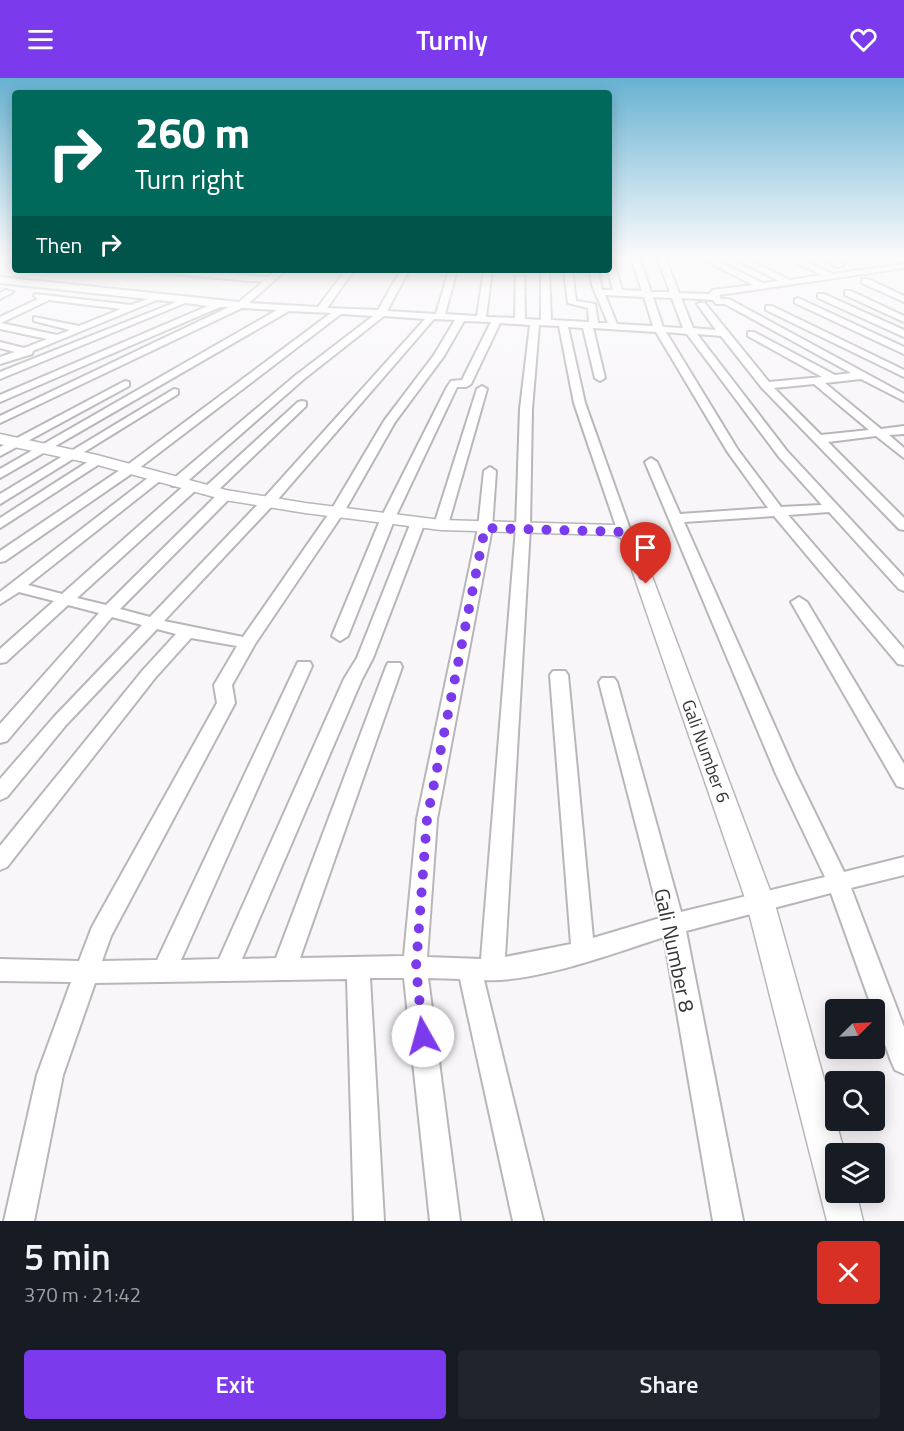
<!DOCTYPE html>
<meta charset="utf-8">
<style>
body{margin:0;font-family:"Titillium Web",sans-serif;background:#20242c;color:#f1f3f6;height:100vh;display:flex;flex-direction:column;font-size:22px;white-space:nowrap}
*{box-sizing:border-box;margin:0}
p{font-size:20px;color:#9ea1a6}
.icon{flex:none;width:33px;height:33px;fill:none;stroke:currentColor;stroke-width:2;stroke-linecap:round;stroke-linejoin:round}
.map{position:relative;height:1143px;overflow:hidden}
.panel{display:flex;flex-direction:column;background:#171b24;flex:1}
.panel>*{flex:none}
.banner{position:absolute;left:12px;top:12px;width:600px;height:183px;border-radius:6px;box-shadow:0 3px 15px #0003;background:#00695c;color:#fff;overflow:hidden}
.needle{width:39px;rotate:66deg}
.controls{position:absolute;left:825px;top:921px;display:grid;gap:12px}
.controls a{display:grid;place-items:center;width:60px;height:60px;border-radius:6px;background:#171b24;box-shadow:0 3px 15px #0003;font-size:30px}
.pin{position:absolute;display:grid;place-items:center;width:51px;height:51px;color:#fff;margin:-62px -26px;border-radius:50% 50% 50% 0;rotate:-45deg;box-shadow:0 0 6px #0007}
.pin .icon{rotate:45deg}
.me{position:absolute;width:66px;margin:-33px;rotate:353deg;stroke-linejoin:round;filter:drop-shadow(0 0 4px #0008)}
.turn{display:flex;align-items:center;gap:21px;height:126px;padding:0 24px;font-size:27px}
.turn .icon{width:78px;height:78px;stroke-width:2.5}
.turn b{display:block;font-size:42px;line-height:51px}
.then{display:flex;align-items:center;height:57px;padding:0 24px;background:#0003;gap:12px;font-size:22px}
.round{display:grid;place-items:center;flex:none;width:63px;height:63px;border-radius:6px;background:#20242c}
.summary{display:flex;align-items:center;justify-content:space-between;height:102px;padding:0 24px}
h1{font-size:36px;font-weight:600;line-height:45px}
.action{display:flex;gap:12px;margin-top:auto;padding:12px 24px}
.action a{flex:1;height:69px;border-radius:6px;background:#7c3aed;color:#fff;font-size:24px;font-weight:600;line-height:69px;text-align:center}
.action a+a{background:#20242c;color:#f1f3f6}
header{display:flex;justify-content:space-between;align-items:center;height:78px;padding:0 24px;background:#7c3aed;color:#fff;font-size:27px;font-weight:600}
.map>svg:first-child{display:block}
</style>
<header><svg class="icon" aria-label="menu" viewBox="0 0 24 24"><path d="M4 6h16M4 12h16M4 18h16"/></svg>Turnly<svg class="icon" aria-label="heart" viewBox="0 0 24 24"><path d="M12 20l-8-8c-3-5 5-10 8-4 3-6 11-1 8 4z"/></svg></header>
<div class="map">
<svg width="904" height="1143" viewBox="0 0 904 1143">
<rect width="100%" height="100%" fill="#f8f6f9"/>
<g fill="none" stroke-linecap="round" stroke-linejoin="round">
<!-- minor casing -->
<g stroke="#b8b6b9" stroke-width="4">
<g id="minor">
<polygon points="5,179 15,179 15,182 6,181"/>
<path d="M609,179L613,181L622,212L642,213L631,179H639L651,214H670L657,179H665L679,215L709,216L713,212L753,207L698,179H709L763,205L779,203L732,179H743L790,202L822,197L784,179H796L833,196L904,186V190L719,217L721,221H729L904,316V323L861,301L825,305L881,351L904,348V356L889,357L904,370V380L876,358L828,364L904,440V452L899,451L762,310L721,258L697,256L787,373L904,499V513L899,511L829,434L788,437L904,571V587L898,586L774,438L684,444L796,696L844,794L904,779V797L851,810L904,949V996L895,992L891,983L831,815L686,853L743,1143H713L664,859C614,875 535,905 484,902L543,1143H513L460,901L428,900L460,1143H430L404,900H370L384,1143H354L347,901L95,905L63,997L34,1143H4L37,997L71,904L0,903V881L79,883L92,849L217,625L214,607L237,568L191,560L155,600L7,789L0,792V768L143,592L176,556L157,551L66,647L7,719L0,722V701L54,639L142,547L112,539L7,663L0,665V646L99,535L68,527L6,584L0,585V571L54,523L19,514L0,526V514L153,396H161L163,399L161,402L28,507L62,516L186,406H196L197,409L196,412L77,520L106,527L220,414H230L232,417L230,420L120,531L150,539L263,421L425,241L384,238L304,301L182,408H172L171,405L172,402L296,297L373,238L341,236L134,394L5,483L0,484V473L126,388L331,235L289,233L0,400V391L277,232L242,230L0,345V338L229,229H220L0,324V317L208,228L185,225L0,301V294L176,224L157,222L33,273L32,276L0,286V279L15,274L0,270V264L24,270L47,261L0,251V239L38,221L34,218L35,216L131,227L148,221L0,205V199L239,224L263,204L151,194L147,192H181L268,199L277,192H286L249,225L318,229L346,192H354L327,230L378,232L401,192H409L387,233L436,236L449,192H457L445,236L477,238L484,192H492L486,239L515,240L516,192H524L525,241L541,242V192H549L551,242L589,244L588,230L568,225L564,192H572L576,223L595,226L598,245H608L592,207L590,192H598L602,212H613L608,192ZM605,217L644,219L653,248L617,246ZM653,219L672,220L683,250L663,249ZM681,220L713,222L716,226H725L851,295L835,297L754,254H748V258L822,299L769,304L704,224L697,226L716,252L693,250ZM49,222L121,231L79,248L34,239V243L70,252L57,257L1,245ZM434,241L455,242L434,277L384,343L330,434L243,559L164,543L273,427ZM464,243L491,244L462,302L451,303L447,309L381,440L332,558L340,563L348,558L395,440L457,309H466L471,306L500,245L530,247L520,331L516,450L481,881L427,879L437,741L492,450L496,393L490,389L484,393L478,450L417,741L404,878L300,880L402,589L400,585H388L386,589L276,880L242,881L362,601L373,580L425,444L418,440L411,444L357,580L344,601L219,881L181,882L312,588L310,584H298L296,588L157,882L102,883L111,858L235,625L232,607L255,566L344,434L395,344L444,278ZM539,247L559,248L574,325L619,457L624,458L631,454L585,325L568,249L583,250L595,300L600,303L605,300L593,250L656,254L727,373L768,430L680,436L657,384L651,380L645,384L776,696L825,799L681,834L617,604L614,600H602L599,604L660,840L593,860L568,597L565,593H553L550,597L571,866L505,879L530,450L532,331ZM666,254L687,256L779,379L822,427L781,429L738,372ZM814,306L869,352L821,357L774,310Z"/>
<polygon points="818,179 830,179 844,187 837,189"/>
<polygon points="862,201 868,201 904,218 904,224 862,205"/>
<polygon points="6,212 13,214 0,221 0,215"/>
<polygon points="845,213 851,213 904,238 904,244 845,217"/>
<polygon points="818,216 824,216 904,252 904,259 818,220"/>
<polygon points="798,220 904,269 904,276 795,225 795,221"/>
<polygon points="766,228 772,228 904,292 904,299 766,232"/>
<polygon points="125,303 129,304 129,308 0,378 0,369"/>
<polygon points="482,308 487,311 448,447 446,450 436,450 434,447 477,311"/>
<polygon points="174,311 178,312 178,316 0,426 0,416"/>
<polygon points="302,323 306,324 306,328 214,416 204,416 202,413 204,410 298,324"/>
<polygon points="97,378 103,382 101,385 0,450 0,440"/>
<polygon points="799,519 807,524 904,686 904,710 897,708 791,524"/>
</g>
</g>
<!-- tertiary casing -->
<g stroke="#b8b6b9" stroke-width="3">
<polygon id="tertiary" points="0,356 97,377 226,412 305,425 441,442 615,447 635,453 774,823 845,1076 836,1076 836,1114 856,1114 863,1143 827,1143 746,823 621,460 613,457 441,452 305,435 225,422 94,386 0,366"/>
</g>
<!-- minor -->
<use href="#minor" fill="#fff" fill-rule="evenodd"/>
<!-- tertiary -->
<use href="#tertiary" fill="#fff" fill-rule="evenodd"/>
</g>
<!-- sky -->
<linearGradient id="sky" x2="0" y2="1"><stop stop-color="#67b2d2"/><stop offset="0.53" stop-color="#fcfbfc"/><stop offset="1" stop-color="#fcfbfc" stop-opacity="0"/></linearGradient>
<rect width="904" height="339" fill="url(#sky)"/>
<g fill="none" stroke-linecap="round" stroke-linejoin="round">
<!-- route -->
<polyline stroke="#7c3aed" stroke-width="10" stroke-dasharray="0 18" points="423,958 416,889 427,741 485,450 624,454 632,462 646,506"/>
</g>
<g text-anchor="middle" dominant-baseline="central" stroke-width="4.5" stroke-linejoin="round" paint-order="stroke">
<!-- street labels -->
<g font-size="18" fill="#353536" stroke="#fff">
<text transform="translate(706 673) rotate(70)">Gali Number 6</text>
</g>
<!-- near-street labels -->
<g font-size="21" fill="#353536" stroke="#fff">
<text transform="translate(675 872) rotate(78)">Gali Number 8</text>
</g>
</g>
</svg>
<div class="controls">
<a><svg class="needle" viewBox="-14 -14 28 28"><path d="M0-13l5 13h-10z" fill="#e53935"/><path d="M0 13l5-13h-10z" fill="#9ea1a6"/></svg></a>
<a><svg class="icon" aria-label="search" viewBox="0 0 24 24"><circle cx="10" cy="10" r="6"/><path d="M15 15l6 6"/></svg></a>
<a><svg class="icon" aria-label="layers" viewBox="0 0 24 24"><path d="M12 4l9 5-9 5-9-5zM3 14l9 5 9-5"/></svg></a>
</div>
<div class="pin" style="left:646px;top:506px;background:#d93025"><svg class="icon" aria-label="arrive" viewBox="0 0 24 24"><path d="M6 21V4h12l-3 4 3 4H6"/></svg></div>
<svg class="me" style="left:423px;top:958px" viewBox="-20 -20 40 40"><circle r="19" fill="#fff"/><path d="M0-13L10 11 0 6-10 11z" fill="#7c3aed"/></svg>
<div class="banner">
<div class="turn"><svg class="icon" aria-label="right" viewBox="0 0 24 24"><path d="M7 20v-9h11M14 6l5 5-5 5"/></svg><div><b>260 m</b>Turn right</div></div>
<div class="then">Then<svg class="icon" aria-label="right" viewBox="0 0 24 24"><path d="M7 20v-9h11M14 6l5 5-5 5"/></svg></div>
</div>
</div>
<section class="panel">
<div class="summary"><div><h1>5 min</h1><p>370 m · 21:42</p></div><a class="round" style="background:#d93025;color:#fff"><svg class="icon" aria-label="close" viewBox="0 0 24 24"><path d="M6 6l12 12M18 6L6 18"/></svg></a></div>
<div class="action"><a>Exit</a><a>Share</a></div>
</section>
